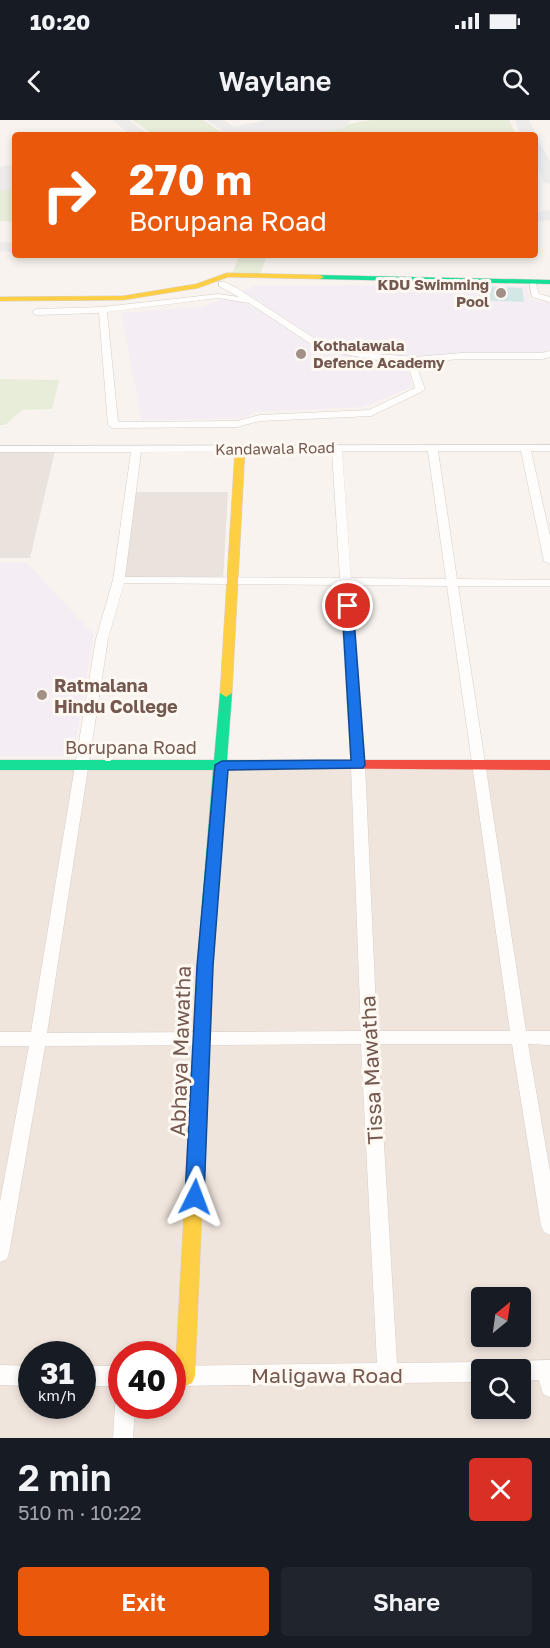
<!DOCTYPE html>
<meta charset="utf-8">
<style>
body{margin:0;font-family:"Golos Text",sans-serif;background:#20242c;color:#f1f3f6;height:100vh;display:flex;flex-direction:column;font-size:22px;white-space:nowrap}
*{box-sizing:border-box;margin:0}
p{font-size:20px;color:#9ea1a6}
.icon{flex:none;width:33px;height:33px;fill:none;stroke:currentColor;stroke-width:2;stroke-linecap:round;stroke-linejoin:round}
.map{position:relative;height:1318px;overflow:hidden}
.panel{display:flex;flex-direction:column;background:#171b24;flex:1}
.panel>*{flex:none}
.hud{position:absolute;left:12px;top:12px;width:526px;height:126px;border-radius:6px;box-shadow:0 3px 9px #0003;background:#ea580c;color:#fff;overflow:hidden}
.needle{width:39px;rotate:29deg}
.controls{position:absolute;left:471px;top:1167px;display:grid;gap:12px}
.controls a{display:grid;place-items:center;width:60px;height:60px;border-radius:6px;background:#171b24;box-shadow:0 3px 9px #0003;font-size:30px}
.speed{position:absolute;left:18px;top:1221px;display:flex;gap:12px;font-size:30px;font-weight:700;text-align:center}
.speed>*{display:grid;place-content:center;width:78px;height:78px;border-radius:50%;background:#171b24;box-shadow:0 3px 9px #0003;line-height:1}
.speed small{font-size:15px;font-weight:400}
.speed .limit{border:9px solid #d22;background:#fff;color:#111}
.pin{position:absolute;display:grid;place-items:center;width:51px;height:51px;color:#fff;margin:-26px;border:3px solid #fff;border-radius:50%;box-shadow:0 2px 6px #0007}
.me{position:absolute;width:66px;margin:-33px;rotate:3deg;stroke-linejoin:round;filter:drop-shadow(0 0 4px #0008)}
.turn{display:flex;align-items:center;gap:21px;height:126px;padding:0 18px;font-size:27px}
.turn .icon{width:78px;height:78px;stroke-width:2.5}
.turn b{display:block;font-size:42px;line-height:51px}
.round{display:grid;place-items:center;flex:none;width:63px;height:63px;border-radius:6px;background:#20242c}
.head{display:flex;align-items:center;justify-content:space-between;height:102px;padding:0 18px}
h1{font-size:36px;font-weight:600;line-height:45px}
.cta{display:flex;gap:12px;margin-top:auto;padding:12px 18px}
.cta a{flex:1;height:69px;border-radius:6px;background:#ea580c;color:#fff;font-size:24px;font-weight:600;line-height:69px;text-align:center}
.cta a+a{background:#20242c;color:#f1f3f6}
.status{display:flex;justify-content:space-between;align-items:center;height:42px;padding:0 30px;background:#171b24;direction:ltr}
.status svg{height:16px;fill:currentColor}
header{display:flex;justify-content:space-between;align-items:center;height:78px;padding:0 18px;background:#171b24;font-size:27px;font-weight:600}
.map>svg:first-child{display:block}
</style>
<div class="status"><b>10:20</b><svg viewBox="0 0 49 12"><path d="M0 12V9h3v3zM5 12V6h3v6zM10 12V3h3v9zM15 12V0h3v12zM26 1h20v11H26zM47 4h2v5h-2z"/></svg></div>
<header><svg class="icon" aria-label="back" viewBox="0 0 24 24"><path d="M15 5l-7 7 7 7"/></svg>Waylane<svg class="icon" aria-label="search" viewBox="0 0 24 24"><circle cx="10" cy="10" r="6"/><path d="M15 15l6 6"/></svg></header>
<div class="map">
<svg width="550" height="1318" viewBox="0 0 550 1318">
<rect width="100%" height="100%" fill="#f8f3ee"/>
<!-- residential -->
<path fill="#f0e5dd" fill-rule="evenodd" d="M0,645L550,646V1318H0ZM482,1178H520V1216H482ZM32,1234H82V1286H32ZM122,1234H172V1286H122ZM482,1250H520V1288H482Z"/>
<!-- industrial -->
<g fill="#eae2dd">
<polygon points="0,331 55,331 30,438 0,438"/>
<polygon points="134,372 228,372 223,461 121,460"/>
</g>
<!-- education -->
<g fill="#f4edf4">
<polygon points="257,165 528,166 529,179 550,183 550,229 539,233 407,236 412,267 362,287 254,292 243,298 142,301 121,193 203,187"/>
<polygon points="0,443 27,443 94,515 73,636 0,636"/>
</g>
<!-- green -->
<g fill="#e8edda">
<polygon points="132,0 203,0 221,12 204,15 154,15"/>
<polygon points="371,0 509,0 516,15 286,15"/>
<polygon points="15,63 15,102 0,101 0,66"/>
<polygon points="240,135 267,135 260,155 232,153"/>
<polygon points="0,259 59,260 52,289 22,290 5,305 0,305"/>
</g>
<!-- water -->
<polygon fill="#d2e7e6" points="479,166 522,168 524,182 479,180"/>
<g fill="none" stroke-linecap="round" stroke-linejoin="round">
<!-- taxiway -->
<g fill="#eeecea" fill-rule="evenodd">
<polygon points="112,0 129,0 149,15 131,15"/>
<polygon points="207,0 224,0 246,15 228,15"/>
<polygon points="515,0 529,0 537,15 536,17 521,15"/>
<polygon points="536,23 541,25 550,41 550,64 544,62 536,44"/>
<polygon points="550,90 550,100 536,102 536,92"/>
<polygon points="0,121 15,123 15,133 0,131"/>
</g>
<!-- runway -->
<g fill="#eeecea" fill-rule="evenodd">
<polygon points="267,0 350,0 344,8 310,15 228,15 233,7"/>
<polygon points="15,44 15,68 0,71 0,47"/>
</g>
<!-- street casing -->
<g stroke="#d6cfca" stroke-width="1">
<g id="street">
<polygon points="529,161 535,161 539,174 550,177 550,182 532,177"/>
<path d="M219,162H225L237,168L317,220L341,228L377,234L415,237L462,233H542L550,231V237L542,239H462L418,242L416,245L425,269L423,271L371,296L260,301L237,307L113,308L108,305L99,193L36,195L32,192L36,189L103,187L218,174L239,177L219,166ZM218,178L249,183L311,224L339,233L377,240L409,242L408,245L415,268L369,290L260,295L237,301L118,302L107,192Z"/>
<path d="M550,325V331H531L550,416V444L544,441L521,331H438L457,459L550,460V466H458L526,911H550V925L528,924L550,1052V1115L544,1112L541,1106L512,924H378L397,1243L482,1242L489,1245L491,1250H482V1262L392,1263L388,1265L384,1263L172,1266V1246L377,1243L361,924L45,926L9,1133L7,1139L0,1142V1082L29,926H0V912H31L96,519L113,460L131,332H0V326ZM332,331L340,458L125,457L141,332ZM342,331H428L446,459L351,458ZM124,463L340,465L351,645L361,911L47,913L108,519ZM352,465L447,466L510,911H377L365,645Z"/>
<polygon points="550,1240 550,1277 543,1274 539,1260 520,1261 520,1250 511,1250 513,1244 520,1241"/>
<polygon points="0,1245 32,1246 32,1266 0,1265"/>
<rect x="82" y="1246" width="40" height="20"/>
<polygon points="122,1277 122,1286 135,1286 133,1318 113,1318 115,1286 118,1279"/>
</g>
</g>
<!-- fast casing -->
<g stroke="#d7cfca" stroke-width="1">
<g id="fast">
<polygon points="317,155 550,160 550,164 320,159 316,157"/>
<polygon points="226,569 232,573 227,640 277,640 284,645 277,650 227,650 213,846 208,946 206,951 200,953 194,951 192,946 197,846 213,650 0,650 0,640 214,640 220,573"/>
</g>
</g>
<!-- slow casing -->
<g stroke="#d7cfca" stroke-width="1">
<g id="slow">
<polygon points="227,153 320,155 324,157 320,159 228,157 198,168 123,180 0,181 0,177 123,176 196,164"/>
<polygon points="240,326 245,329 232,573 226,577 220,573 235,329"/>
<polygon points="200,939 206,941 208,946 195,1256 192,1263 185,1266 178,1263 175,1256 192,946 194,941"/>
</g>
</g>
<!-- jam casing -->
<g stroke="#d7cfca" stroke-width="1">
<polygon id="jam" points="277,640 550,640 550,650 272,648 270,645"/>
</g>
<!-- street -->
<use href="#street" fill="#fefdfc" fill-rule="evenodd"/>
<!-- fast -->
<use href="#fast" fill="#16e098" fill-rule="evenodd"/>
<!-- slow -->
<use href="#slow" fill="#ffcf43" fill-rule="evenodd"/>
<!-- jam -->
<use href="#jam" fill="#f24e42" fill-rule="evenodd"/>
</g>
<!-- route -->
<polygon fill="#1a73e8" stroke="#114b97" stroke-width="1.5" points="348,482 353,486 365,645 363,648 228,650 213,846 204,1077 201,1082 195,1085 188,1082 185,1077 197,846 215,645 222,641 351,640 342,486"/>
<!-- markers -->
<g fill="#a28f87" stroke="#fef8f2" stroke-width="2">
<circle cx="501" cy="173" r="6"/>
<circle cx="301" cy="234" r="6"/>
<circle cx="42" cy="575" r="6"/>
</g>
<g text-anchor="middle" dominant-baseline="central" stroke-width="6" stroke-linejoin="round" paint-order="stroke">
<!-- far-poi labels -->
<g font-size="15" font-weight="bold" fill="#745950" stroke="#fef8f2" text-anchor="end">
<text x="489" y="164">KDU Swimming<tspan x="489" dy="17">Pool</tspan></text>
<text x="313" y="225" text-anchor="start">Kothalawala<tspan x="313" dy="17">Defence Academy</tspan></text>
</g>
<!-- far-street labels -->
<g font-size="15" fill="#745950" stroke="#fef8f2">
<text transform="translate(275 328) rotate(-1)">Kandawala Road</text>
</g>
<!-- poi labels -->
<g font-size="18" font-weight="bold" fill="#745950" stroke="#fef8f2" text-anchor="start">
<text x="54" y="565">Ratmalana<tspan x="54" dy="21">Hindu College</tspan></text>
</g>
<!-- street labels -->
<g font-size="18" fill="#745950" stroke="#fef8f2">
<text x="131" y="627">Borupana Road</text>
</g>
<!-- near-street labels -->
<g font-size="21" fill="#745950" stroke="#fef8f2">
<text transform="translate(180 931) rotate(-88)">Abhaya Mawatha</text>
<text transform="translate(371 950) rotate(-93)">Tissa Mawatha</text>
<text x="327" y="1255">Maligawa Road</text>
</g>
</g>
</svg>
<div class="controls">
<a><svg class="needle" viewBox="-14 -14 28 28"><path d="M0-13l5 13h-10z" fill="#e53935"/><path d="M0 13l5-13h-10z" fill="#9ea1a6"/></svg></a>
<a><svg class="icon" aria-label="search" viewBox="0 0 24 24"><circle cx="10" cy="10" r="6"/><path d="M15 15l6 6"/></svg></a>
</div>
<div class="speed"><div>31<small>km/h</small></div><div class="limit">40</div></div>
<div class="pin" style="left:348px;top:486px;background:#d93025"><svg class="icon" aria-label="arrive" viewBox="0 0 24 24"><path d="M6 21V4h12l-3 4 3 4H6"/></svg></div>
<svg class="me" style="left:195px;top:1077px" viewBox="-20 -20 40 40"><path d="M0-17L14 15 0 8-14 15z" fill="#1a73e8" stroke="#fff" stroke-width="4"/></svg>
<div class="hud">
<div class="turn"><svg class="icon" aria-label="right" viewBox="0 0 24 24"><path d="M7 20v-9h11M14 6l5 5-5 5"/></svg><div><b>270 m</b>Borupana Road</div></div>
</div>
</div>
<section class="panel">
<div class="head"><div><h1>2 min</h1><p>510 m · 10:22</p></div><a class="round" style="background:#d93025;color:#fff"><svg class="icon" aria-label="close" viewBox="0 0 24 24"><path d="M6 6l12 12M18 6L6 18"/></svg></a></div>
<div class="cta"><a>Exit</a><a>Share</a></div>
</section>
